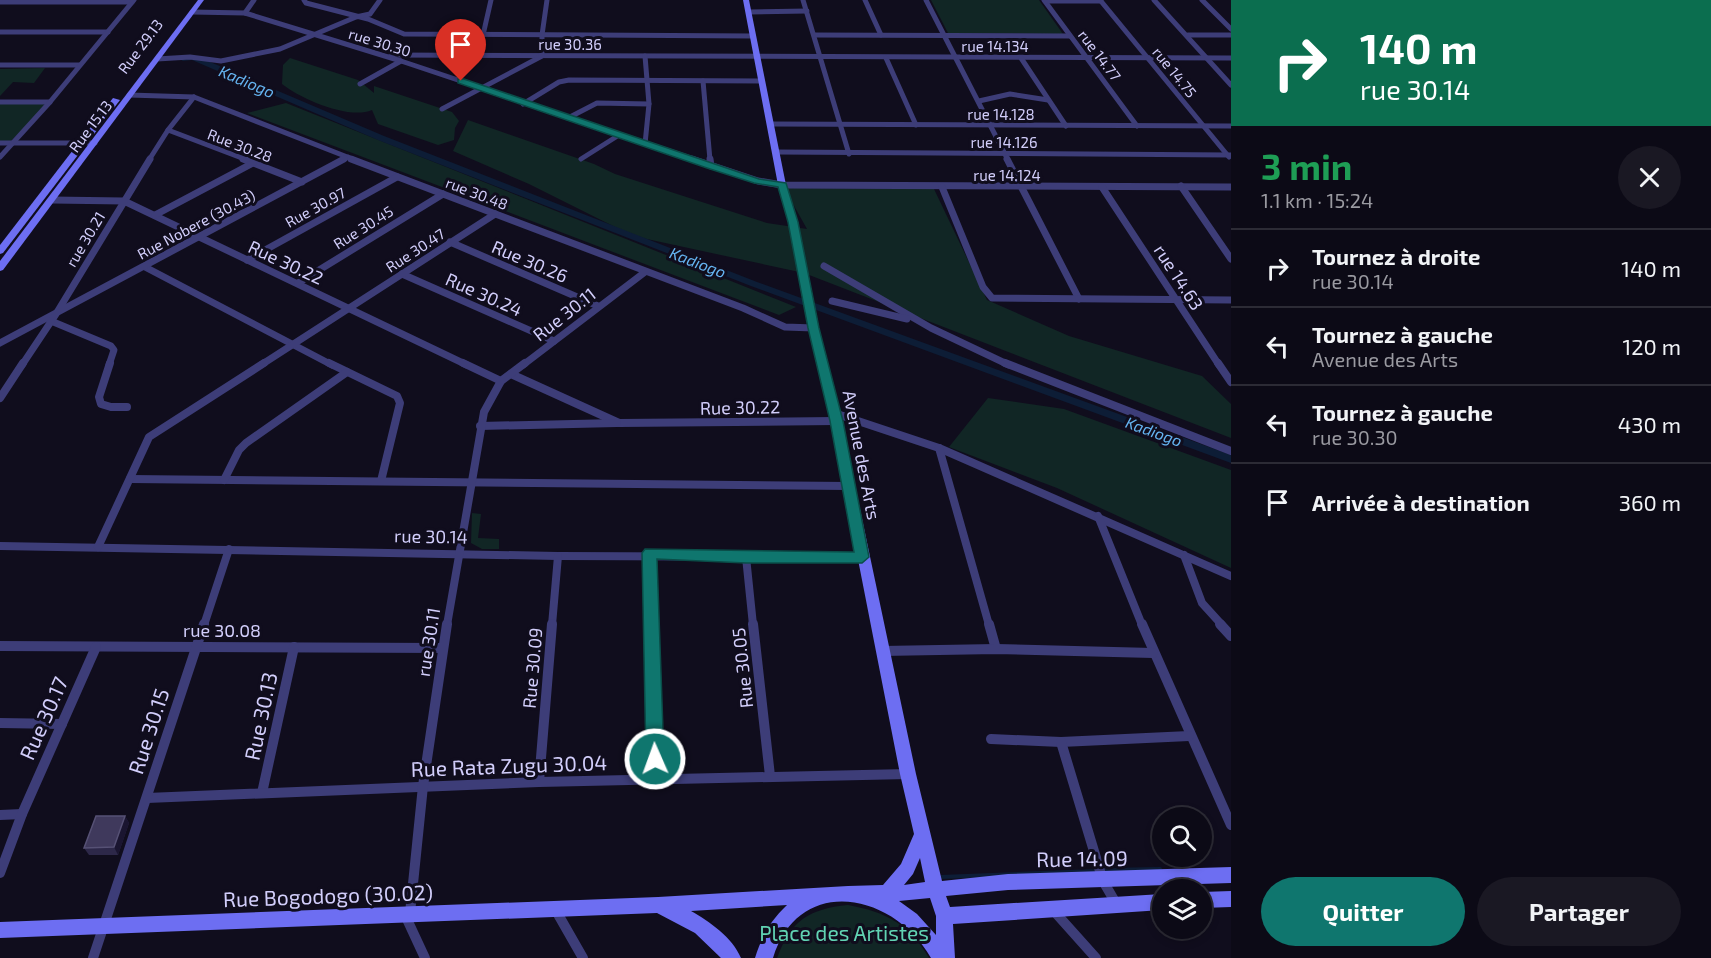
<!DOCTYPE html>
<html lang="fr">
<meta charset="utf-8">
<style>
body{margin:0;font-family:"Exo 2",sans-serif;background:#1a1823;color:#f1f3f6;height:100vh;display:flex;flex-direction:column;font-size:22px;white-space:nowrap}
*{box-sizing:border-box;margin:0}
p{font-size:20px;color:#9a9aa1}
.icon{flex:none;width:33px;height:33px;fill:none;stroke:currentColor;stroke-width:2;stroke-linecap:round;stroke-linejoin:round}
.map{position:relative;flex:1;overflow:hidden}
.drawer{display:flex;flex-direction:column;background:#0c0a16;width:480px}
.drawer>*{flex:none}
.hud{background:#0b6e4f;color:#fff;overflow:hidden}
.tools{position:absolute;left:1152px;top:807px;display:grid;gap:12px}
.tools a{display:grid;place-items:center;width:60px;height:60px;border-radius:50%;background:#0c0a16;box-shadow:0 3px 9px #0003,0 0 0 2px #2c2b35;font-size:30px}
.pin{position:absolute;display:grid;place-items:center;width:51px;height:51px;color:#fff;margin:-62px -26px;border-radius:50% 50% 50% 0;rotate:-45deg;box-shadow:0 0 6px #0007}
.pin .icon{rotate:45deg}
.me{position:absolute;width:66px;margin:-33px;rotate:358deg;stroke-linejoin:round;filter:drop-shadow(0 0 4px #0008)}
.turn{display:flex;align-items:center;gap:21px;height:126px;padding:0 30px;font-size:27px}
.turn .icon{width:78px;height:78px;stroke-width:2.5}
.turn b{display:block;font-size:42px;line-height:51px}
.round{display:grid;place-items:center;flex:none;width:63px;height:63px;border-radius:32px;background:#1a1823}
.head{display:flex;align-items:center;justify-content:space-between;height:102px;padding:0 30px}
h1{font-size:36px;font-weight:700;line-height:45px;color:#1e9e55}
.action{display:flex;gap:12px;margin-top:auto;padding:12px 30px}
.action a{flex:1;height:69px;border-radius:36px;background:#0f766e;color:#fff;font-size:24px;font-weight:700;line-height:69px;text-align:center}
.action a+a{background:#1a1823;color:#f1f3f6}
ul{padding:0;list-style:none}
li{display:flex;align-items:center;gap:18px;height:78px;padding:0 30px;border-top:2px solid #2c2b35}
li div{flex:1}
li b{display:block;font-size:22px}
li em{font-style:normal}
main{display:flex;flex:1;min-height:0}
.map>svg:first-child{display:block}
</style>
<main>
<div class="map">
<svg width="1231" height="958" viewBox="0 0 1231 958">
<rect width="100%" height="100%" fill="#100d1d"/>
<!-- green -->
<g fill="#112625">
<polygon points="931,0 1039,0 1063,34 948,33"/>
<path d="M290,58L358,80L374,93V86L452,112L459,121L455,128L454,140L438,145L378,124L372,110C349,120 301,99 282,84L283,65Z"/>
<polygon points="45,68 34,83 13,82 0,96 0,69"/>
<polygon points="0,102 49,103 10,142 0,142"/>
<polygon points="286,103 796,307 779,315 247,113"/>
<polygon points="468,120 594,164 615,174 767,223 807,229 784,188 934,189 987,300 1069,336 1202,376 1231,404 1231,438 804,273 633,236 529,184 453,151"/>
<polygon points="988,398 1064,409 1231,470 1231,568 1057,488 949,447"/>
<polygon points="472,513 481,514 478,538 499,539 499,549 482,549 471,543"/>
<path d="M848,905C886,912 909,924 929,958H777C791,920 809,909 848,905Z"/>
</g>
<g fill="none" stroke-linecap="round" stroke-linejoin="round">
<!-- stream -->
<g stroke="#0d1d36" stroke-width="4">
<polyline points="1104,870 1160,869"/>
<polyline points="941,877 1097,871"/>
</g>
<!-- canal -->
<polygon fill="#0d1d36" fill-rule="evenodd" points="196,56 384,136 757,282 1231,455 1231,463 751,286 378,140 192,60 183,61 179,59 183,57"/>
<!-- street-far3 -->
<g stroke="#3d3d78" stroke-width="5">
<polyline points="304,0 306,3 368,19 404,34 753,36"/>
<polyline points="803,0 849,154"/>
<polyline points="865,0 881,35"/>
<polyline points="926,0 1008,160"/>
<polyline points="1044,0 1137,126"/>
<polyline points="1100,0 1229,157"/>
<polyline points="1154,0 1231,85"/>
<polyline points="1202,0 1231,29"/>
<polyline points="1045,1 1101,1"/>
<polyline points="0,2 132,2"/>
<polyline points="192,12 245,13 401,61 697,160"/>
<polyline points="749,12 807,11"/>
<polyline points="245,13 254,0"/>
<polyline points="0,32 108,32"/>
<polyline points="483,35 491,0"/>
<polyline points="814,35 1070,36"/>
<polyline points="1188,35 1231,35"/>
<polyline points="391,55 1231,58"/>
<polyline points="645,56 649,104 645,144"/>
<polyline points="886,58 916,125"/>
<polyline points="1021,58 1066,126"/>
<polyline points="157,59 190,57 221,61 280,49 356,17 370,14 380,0"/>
<polyline points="0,65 79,65"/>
<polyline points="703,81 710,160"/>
<polyline points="360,84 401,61"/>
<polyline points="129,95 194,97 355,160"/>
<polyline points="979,101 1010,94 1048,100"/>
<polyline points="0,102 50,102"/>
<polyline points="523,104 559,82 569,80 762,81"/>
<polyline points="442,109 542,56 542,35 547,0"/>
<polyline points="568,118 597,103 649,104"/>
<polyline points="772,124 1231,126"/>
<polyline points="168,130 247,160"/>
<polyline points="0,143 95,143"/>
<polyline points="777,152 1231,155"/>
<polyline points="0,157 50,102 134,0"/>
<polyline points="581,159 619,135"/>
<polyline points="149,160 168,130 194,97"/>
<polyline points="341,160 348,157"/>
</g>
<!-- street-far2 -->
<g stroke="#3d3d78" stroke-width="7">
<polyline points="243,159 302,182"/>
<polyline points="351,159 743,308 785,327 814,328"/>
<polyline points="692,159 758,181 782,185 1231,187"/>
<polyline points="710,159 711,166"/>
<polyline points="1007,159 1079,299"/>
<polyline points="1181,186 1231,259"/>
<polyline points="942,187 983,287 992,298 1231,300"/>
<polyline points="1102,187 1219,365"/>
<polyline points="52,200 124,201 467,365"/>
<polyline points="155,215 253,163"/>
<polyline points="450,242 598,306"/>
<polyline points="247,260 397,177"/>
<polyline points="824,266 931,328 1009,365"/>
<polyline points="145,267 332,365"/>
<polyline points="402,274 554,341"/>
<polyline points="298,283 443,194"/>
<polyline points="832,301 907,319"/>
<polyline points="51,321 111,346 114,350 109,365"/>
<polyline points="0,343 344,159"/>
<polyline points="22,365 56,314 150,159"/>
<polyline points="261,365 495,214"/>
<polyline points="523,365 645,272"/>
</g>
<!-- street-far1 -->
<g stroke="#3d3d78" stroke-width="8">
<polyline points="110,363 99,397 101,404 111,407 127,407"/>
<polyline points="329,363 397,396 400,403 381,481"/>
<polyline points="463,363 501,381"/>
<polyline points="1005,363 1231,451"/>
<polyline points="1218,363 1231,382"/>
<polyline points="511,374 619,423 836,421"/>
<polyline points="0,398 23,363"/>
<polyline points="834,413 939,448 1231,576"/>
<polyline points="480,426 617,423"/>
<polyline points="939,448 989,625"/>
<polyline points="130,479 848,486"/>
<polyline points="224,480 239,450 246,443 347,372"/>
<polyline points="1098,516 1142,625"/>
<polyline points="0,546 558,556 862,557"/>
<polyline points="98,547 149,437 264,363"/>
<polyline points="650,553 652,625"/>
<polyline points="1184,555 1202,603 1222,625"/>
<polyline points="746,557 753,625"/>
<polyline points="204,625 229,549"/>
<polyline points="447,625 484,412 501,381 525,363"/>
<polyline points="552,625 558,556"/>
</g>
<!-- street -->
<g stroke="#3d3d78" stroke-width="10">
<polyline points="652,624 656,781"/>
<polyline points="753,624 770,776"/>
<polyline points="989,624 996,649"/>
<polyline points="1142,624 1231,825"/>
<polyline points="1220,624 1231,636"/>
<polyline points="0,646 443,648"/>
<polyline points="882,651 996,649 1153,653"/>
<polyline points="0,723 62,724"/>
<polyline points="991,739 1061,742 1189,736"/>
<polyline points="1061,742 1103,881 1117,905"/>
<polyline points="539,782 552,624"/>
<polyline points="262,793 294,647"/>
<polyline points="147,798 539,782 908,774"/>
<polyline points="0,815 22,814"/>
<polyline points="0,873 22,814 96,647"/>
<polyline points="555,909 583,958"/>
<polyline points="1053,910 1096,958"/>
<polyline points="410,913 423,786 447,624"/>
<polyline points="405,915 425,958"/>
<polyline points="93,958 204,624"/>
</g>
<!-- secondary -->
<g fill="#6d6ef2" fill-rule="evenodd">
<polygon points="198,0 204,0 3,270 0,271 0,261"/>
<path d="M743,0H749L786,185L798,222L819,328L835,391L916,774L942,881L1008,874L1231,867V883L1008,890L946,896L950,907L1162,894V910L953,924L955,958H931C893,892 799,874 773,958H755C762,936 770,921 787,905L691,911C710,922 732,937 741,958H721L695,933L657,913L0,938V922L658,897L848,886L883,885L901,864L914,834L900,774L825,391L809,328L788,222L778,185ZM920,858L925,882L904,885L913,874ZM930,898L936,916V935L917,914L899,901Z"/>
<polygon points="113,98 120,100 3,253 0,254 0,245"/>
<polygon points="1231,891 1231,907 1202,908 1202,892"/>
</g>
</g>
<!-- wall -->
<polygon fill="#2d2849" points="125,816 129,823 118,855 89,855 84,848"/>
<!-- shaded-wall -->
<polygon fill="#1a1530" points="125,816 129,823 118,855 114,847"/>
<!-- building -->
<polygon fill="#3f395c" stroke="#565175" stroke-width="1.5" points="96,816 125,816 114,847 84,848"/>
<!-- route -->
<polygon fill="#0f766e" stroke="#0a4d48" stroke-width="1.5" points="458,79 464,79 759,179 786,183 798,222 819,328 843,421 869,557 862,563 746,563 657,559 664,759 661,764 655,766 649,764 646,759 642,553 645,549 854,552 830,421 808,328 788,222 778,187 754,183 707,168 458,83"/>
<g text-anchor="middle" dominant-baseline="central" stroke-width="6" stroke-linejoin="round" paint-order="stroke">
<!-- far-street labels -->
<g font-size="15" fill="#d2cefb" stroke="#100d1d">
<text transform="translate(380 42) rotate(17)">rue 30.30</text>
<text x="570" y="44">rue 30.36</text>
<text transform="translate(140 46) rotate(-53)">Rue 29.13</text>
<text x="995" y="46">rue 14.134</text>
<text transform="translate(1100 55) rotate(53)">rue 14.77</text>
<text transform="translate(1175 72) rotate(51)">rue 14.75</text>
<text x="1001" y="114">rue 14.128</text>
<text transform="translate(90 126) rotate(-53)">Rue 15.13</text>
<text x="1004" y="142">rue 14.126</text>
<text transform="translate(240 145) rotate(21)">Rue 30.28</text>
<text x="1007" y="175">rue 14.124</text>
<text transform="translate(477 193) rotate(21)">rue 30.48</text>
<text transform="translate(315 207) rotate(-29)">Rue 30.97</text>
<text transform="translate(196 224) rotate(-28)">Rue Nobere (30.43)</text>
<text transform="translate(363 227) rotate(-32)">Rue 30.45</text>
<text transform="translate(85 239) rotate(-59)">rue 30.21</text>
<text transform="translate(415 250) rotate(-33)">Rue 30.47</text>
</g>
<!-- far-water labels -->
<g font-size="16" font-style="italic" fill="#65b4f1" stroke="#100d1d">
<text transform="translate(247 81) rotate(23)">Kadiogo</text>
<text transform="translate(698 262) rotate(21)">Kadiogo</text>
<text transform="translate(1154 431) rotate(20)">Kadiogo</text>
</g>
<!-- street labels -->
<g font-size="18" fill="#d2cefb" stroke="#100d1d">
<text transform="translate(530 261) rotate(23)">Rue 30.26</text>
<text transform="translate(286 262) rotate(25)">Rue 30.22</text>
<text transform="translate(1179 277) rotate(57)">rue 14.63</text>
<text transform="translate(484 294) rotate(24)">Rue 30.24</text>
<text transform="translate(564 314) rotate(-38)">Rue 30.11</text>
<text transform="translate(740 407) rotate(-1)">Rue 30.22</text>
<text transform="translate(862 455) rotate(79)">Avenue des Arts</text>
<text transform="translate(431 536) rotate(1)">rue 30.14</text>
<text x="222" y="630">rue 30.08</text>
<text transform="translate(428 642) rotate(-81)">rue 30.11</text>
<text transform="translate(532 668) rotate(-85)">Rue 30.09</text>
<text transform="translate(742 668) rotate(-96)">Rue 30.05</text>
</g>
<!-- near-street labels -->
<g font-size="21" fill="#d2cefb" stroke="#100d1d">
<text transform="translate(260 716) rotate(-78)">Rue 30.13</text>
<text transform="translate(43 718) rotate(-66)">Rue 30.17</text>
<text transform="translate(148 731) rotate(-72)">Rue 30.15</text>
<text transform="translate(509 765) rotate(-2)">Rue Rata Zugu 30.04</text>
<text transform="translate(1082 858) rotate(-1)">Rue 14.09</text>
<text transform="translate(328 895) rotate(-2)">Rue Bogodogo (30.02)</text>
</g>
<!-- near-park labels -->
<g font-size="21" fill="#61d3b3" stroke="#100d1d">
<text x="844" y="932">Place des Artistes</text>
</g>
</g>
</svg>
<div class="tools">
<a><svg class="icon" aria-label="search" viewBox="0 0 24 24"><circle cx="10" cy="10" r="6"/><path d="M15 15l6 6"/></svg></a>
<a><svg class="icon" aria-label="layers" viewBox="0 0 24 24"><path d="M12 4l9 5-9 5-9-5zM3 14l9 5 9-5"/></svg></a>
</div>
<div class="pin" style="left:461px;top:81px;background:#d93025"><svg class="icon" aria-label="arrive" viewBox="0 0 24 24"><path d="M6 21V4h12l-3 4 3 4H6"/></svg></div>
<svg class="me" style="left:655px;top:759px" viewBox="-20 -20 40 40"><circle r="17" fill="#0f766e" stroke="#fff" stroke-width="3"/><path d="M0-11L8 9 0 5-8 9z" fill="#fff"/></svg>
</div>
<section class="drawer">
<div class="hud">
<div class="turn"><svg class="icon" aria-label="right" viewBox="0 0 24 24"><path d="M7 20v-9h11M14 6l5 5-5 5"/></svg><div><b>140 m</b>rue 30.14</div></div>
</div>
<div class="head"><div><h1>3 min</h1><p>1.1 km · 15:24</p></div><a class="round"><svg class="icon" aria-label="close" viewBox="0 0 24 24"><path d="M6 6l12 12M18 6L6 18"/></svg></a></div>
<ul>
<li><svg class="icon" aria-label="right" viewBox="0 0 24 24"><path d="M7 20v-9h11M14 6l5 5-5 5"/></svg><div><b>Tournez à droite</b><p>rue 30.14</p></div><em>140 m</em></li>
<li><svg class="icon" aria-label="left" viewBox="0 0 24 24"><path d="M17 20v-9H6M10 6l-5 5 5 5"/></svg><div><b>Tournez à gauche</b><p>Avenue des Arts</p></div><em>120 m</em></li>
<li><svg class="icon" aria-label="left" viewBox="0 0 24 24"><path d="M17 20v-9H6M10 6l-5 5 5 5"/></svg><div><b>Tournez à gauche</b><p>rue 30.30</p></div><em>430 m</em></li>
<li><svg class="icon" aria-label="arrive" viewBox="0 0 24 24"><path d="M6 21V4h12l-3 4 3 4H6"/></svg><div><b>Arrivée à destination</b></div><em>360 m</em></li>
</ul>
<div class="action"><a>Quitter</a><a>Partager</a></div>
</section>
</main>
